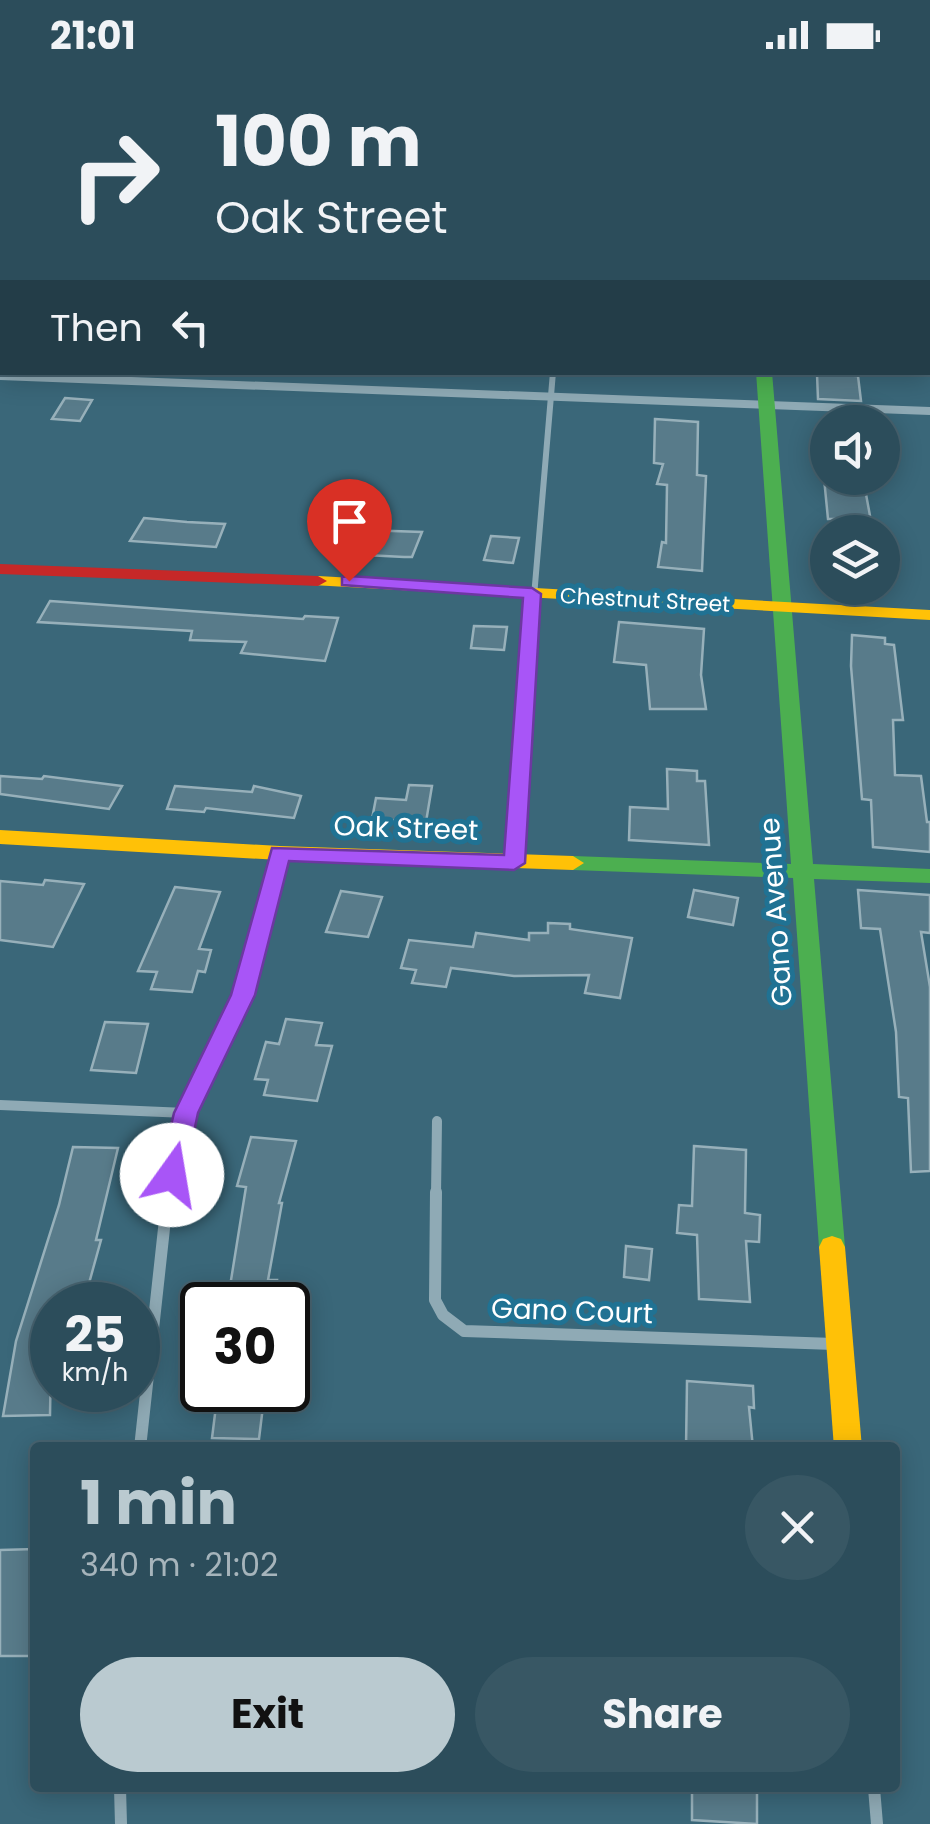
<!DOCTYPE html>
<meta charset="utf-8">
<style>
body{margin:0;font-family:Poppins,sans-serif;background:#385764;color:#f1f3f6;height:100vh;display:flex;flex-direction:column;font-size:38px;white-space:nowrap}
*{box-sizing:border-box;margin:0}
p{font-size:32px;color:#a6b4bb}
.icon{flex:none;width:55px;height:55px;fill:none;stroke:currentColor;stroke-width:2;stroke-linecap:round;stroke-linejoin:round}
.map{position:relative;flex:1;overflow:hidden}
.side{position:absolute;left:30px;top:1372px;width:870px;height:350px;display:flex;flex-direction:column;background:#2c4d5b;border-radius:10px;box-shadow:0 5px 25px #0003,0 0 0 2px #486471}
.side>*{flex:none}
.hud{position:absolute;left:0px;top:0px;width:930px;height:305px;box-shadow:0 5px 25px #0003,0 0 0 2px #486471;background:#2c4d5b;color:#f1f3f6;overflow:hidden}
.controls{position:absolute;left:810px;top:335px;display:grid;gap:20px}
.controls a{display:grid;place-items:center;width:90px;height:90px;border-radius:50%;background:#2c4d5b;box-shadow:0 5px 25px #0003,0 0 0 2px #486471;font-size:50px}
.speed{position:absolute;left:30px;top:1212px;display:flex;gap:20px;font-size:50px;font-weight:700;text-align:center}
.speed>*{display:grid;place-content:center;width:130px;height:130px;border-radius:50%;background:#2c4d5b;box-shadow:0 5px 25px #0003,0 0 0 2px #486471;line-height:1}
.speed small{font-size:25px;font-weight:400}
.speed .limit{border:5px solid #111;border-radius:15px;background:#fff;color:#111}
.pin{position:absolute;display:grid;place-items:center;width:85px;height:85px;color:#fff;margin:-102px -42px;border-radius:50% 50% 50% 0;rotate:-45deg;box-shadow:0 0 10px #0007}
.pin .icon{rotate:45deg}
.me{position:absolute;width:110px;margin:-55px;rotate:13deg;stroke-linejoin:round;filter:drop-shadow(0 0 8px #0008)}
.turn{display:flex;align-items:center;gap:35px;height:210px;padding:0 50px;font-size:45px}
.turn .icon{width:130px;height:130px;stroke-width:2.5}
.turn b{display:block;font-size:70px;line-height:85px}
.then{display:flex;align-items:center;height:95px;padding:0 50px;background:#0003;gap:20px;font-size:38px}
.round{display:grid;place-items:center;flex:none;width:105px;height:105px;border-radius:52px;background:#385764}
.overview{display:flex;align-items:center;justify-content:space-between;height:170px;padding:0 50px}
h1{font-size:60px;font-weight:700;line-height:75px;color:#bacad0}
.cta{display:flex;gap:20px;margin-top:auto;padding:20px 50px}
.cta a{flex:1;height:115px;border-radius:60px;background:#bacad0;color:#111;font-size:40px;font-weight:700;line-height:115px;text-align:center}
.cta a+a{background:#385764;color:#f1f3f6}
.status{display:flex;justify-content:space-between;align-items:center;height:70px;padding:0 50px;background:#2c4d5b;direction:ltr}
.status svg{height:28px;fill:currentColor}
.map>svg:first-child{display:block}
</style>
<div class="status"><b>21:01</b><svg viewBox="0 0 49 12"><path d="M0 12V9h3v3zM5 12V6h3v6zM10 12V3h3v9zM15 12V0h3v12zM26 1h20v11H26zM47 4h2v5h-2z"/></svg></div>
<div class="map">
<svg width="930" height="1754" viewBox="0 0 930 1754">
<rect width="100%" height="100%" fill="#3a6779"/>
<!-- building -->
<g fill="#587b8a" stroke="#97b0ba" stroke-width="2.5">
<polygon points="817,304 858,306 861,331 818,329"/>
<polygon points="65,328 92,330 80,351 52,349"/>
<polygon points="655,349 698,352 697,405 706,406 702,501 658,497 662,472 666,473 667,415 657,414 663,394 654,393"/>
<polygon points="824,408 863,408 873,462 836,462 836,449 828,449"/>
<polygon points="144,448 187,452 225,454 216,477 130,471"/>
<polygon points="332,459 422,462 412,487 404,487 327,483"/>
<polygon points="491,466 519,468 513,493 484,490"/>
<polygon points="50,531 303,549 305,546 338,548 325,591 241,583 246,572 190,570 192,561 38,552"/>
<polygon points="619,552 704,559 701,605 706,639 650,639 646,595 614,592"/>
<polygon points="474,556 507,557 504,580 471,578"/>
<polygon points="852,565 885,568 885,574 894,575 903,650 893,650 895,705 921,706 927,752 930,752 930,782 873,777 871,730 862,729 851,596"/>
<polygon points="667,699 697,701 697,711 705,711 709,775 629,770 630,737 668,739"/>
<polygon points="0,706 42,709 44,706 122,716 109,739 0,724"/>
<polygon points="409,715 432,716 426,752 372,749 376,728 406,730"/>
<polygon points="175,716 252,722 254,716 301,726 294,748 206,738 204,742 167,739"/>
<polygon points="45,810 84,814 53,877 0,870 0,811 43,815"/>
<polygon points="175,817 220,822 199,879 211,880 205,902 198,901 192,922 151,919 157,902 138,901"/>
<polygon points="694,820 738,828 733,855 688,847"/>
<polygon points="858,820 930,825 930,863 921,862 930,917 930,1101 911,1102 908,1028 899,1027 896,962 880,859 861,858"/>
<polygon points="341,821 382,827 368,867 326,862"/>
<polygon points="548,853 570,854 570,859 632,868 620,928 585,923 589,905 514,906 451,898 446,917 412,913 416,900 401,898 409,870 473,877 476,863 529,870 529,863 548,863"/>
<polygon points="286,949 322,953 316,975 332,976 317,1031 264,1025 268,1010 255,1009 266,972 279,974"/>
<polygon points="105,952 148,954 136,1003 91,1000"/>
<polygon points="251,1067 296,1071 279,1133 282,1133 268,1210 277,1210 273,1235 227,1235 246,1117 237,1116"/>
<polygon points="694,1076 746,1080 745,1143 760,1145 759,1172 746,1171 750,1232 699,1229 697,1165 677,1163 679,1135 692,1136"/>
<polygon points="73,1077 118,1078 96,1170 101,1170 83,1235 52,1235 50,1345 3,1346 16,1271 59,1135"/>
<polygon points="626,1176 652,1179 649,1210 624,1207"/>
<polygon points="687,1311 753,1316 754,1338 749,1337 753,1378 686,1378"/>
<polygon points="218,1320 265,1320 259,1369 212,1368"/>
<polygon points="35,1479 32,1586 0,1586 0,1480"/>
<polygon points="692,1718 757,1718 757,1754 692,1750"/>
</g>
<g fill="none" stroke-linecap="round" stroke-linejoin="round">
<!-- lane-far1 -->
<polyline stroke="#8faab5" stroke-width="6" points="524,645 553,302"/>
<!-- lane -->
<polyline stroke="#8faab5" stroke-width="8" points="515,793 524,642"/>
<!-- street-far3 -->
<g stroke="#8faab5" stroke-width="6">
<polyline points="671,0 676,2"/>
<polyline points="0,234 2,230"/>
</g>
<!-- street-far2 -->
<polyline stroke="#8faab5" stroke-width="8" points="0,306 930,341"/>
<!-- street-far1 -->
<g stroke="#8faab5" stroke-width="10">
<polyline points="0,1035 186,1043"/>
<polyline points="168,1125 186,1043 243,925 280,783"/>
<polyline points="436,1125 437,1051"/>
</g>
<!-- street -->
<g stroke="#8faab5" stroke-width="12">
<polyline points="436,1122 435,1230 443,1245 464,1261 834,1274"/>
<polyline points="140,1378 168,1122"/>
<polyline points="120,1718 121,1754"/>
<polyline points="874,1718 877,1754"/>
</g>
<!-- fast -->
<polygon fill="#4caf50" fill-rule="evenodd" points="756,302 772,302 813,794 930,799 930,813 814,809 845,1177 841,1185 832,1188 823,1185 819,1177 793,808 573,800 562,793 573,786 791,794"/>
<!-- slow -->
<g fill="#ffc107" fill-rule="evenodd">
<polygon points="318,506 930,540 930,550 312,515 312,507"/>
<polygon points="0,760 280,776 573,786 584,793 573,800 280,790 0,774"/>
<polygon points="832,1166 841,1169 845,1177 862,1378 834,1378 819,1177 823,1169"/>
</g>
<!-- jam -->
<polygon fill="#c62828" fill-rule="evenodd" points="0,494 318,506 327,511 318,516 0,504"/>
</g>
<!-- route -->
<polygon fill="#a855f7" stroke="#6d37a1" stroke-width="2.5" points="349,506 532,518 541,524 525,793 514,800 289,791 255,925 198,1043 185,1105 181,1113 172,1116 163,1113 159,1105 174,1043 231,925 272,778 504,785 523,528 342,515 342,507"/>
<g text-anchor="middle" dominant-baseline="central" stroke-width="10" stroke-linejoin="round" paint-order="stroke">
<!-- far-street labels -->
<g font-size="22" fill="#fff" stroke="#207293">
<text transform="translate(645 530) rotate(3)">Chestnut Street</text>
</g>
<!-- street labels -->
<g font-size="28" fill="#fff" stroke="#207293">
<text transform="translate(406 758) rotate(2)">Oak Street</text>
<text transform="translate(776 842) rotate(-94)">Gano Avenue</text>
<text transform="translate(572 1241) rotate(2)">Gano Court</text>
</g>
</g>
</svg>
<div class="controls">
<a><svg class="icon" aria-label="sound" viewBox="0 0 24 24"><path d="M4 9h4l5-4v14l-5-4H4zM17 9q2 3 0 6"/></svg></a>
<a><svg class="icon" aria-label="layers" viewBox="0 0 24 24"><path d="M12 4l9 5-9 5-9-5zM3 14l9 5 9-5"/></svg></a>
</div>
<div class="speed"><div>25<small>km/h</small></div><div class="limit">30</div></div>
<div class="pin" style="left:349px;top:511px;background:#d93025"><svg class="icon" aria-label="arrive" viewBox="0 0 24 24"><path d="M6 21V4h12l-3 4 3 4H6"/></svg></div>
<svg class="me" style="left:172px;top:1105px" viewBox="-20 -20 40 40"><circle r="19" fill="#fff"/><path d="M0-13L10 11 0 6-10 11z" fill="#a855f7"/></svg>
<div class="hud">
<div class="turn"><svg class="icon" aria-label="right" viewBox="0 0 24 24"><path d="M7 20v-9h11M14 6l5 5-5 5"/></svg><div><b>100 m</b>Oak Street</div></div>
<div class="then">Then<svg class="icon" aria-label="left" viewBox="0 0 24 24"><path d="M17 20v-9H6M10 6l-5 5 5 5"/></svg></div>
</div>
<section class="side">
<div class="overview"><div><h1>1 min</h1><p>340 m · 21:02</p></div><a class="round"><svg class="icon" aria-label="close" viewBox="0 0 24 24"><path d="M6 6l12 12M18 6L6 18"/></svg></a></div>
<div class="cta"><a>Exit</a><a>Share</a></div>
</section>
</div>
